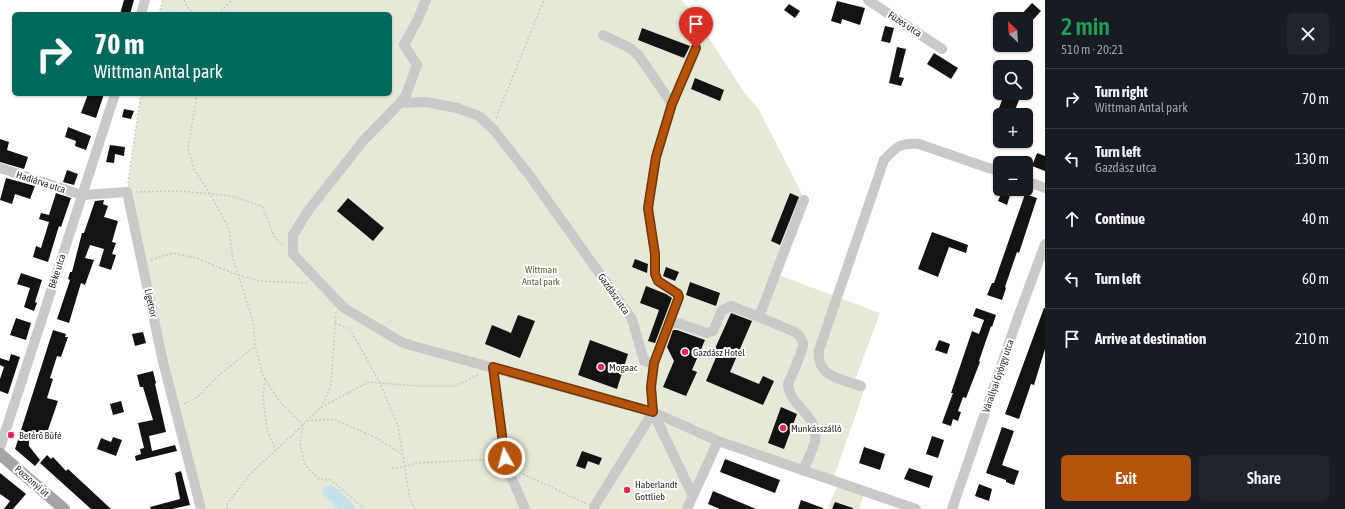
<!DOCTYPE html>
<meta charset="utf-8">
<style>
body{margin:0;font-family:"Asap Condensed",sans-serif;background:#20242c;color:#f1f3f6;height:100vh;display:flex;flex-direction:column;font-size:15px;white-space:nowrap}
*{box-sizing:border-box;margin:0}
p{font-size:13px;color:#9ea1a6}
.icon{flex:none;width:22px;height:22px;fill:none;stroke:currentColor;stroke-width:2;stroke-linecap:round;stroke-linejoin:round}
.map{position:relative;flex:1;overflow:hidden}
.panel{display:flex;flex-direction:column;background:#171b24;width:300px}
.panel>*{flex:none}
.guide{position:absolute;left:12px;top:12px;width:380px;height:84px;border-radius:6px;box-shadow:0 1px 3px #0004;background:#00695c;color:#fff;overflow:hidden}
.needle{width:26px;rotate:335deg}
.tools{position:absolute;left:993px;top:12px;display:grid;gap:8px}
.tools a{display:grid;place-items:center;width:40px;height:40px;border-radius:6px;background:#171b24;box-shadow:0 1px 3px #0004;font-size:20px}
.pin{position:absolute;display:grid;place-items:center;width:34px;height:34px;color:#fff;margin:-41px -17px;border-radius:50% 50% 50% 0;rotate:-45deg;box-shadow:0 0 4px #0007}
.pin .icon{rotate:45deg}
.me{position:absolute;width:44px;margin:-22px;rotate:353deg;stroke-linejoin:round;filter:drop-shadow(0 0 3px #0008)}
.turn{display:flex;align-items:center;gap:14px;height:84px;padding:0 16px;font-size:18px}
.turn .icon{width:52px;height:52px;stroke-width:2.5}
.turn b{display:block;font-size:28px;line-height:34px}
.round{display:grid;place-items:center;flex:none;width:42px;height:42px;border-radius:6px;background:#20242c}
.overview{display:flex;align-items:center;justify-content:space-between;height:68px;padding:0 16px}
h1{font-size:24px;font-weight:600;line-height:30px;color:#1e9e55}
.button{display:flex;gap:8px;margin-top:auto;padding:8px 16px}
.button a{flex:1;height:46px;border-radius:6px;background:#b45309;color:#fff;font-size:16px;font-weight:600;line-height:46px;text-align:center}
.button a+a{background:#20242c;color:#f1f3f6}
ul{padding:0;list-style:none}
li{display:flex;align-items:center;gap:12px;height:60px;padding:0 16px;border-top:1px solid #363941}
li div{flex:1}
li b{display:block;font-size:15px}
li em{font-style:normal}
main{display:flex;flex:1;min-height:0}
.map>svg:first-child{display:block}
</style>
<main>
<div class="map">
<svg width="1045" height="509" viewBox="0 0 1045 509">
<rect width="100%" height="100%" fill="#fff"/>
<!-- green -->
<g fill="#e5ead8">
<polygon points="163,0 681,0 692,12 746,95 758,108 800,190 804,200 776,274 880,313 855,380 866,385 833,480 718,441 687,509 201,509 127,192 141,94 390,94 390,14 159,14"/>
<polygon points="838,485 864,494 859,509 850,509 848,506 835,502 832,509 827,509"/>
</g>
<!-- water -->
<polygon fill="#c3e2eb" points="330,485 339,490 357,509 338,509 323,494 323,488"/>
<!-- building -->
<g fill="#131313">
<polygon points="124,0 134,0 130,14 120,14"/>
<polygon points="837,1 865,8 860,25 842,19 841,24 831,21"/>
<polygon points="1032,3 1041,11 1030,23 1026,19 1017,19"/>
<polygon points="789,4 800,11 795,18 784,10"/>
<polygon points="885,26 894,28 890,43 881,41"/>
<polygon points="642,28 690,46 684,58 638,40"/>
<polygon points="897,47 906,49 899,77 904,78 901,86 889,83"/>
<polygon points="934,53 958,68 951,79 927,64"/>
<polygon points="695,78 724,90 720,101 691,89"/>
<polygon points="88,94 104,94 96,118 81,113"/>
<polygon points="1004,95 1019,100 1015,110 1008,108 1005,115 1002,115 997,113"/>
<polygon points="124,109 134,111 131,119 122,117"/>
<polygon points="68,127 91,136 86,150 75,146 76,141 65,137"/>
<polygon points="0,139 9,142 7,150 28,157 24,169 0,162"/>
<polygon points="110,145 125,147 124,156 115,154 114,163 106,162"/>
<polygon points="1037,153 1045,156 1045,171 1032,166"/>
<polygon points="67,170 78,174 74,185 63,182"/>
<polygon points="6,178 35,186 30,199 15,194 12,204 0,200"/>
<polygon points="1003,189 1012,189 1007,205 998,201"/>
<polygon points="56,193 71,198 61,227 59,226 48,262 33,257 36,246 41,248 49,222 39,219 41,213 49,215"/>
<polygon points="790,193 799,197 780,245 771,241"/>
<polygon points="1025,194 1037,198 1019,253 1017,252 1005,287 1006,288 1002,300 987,295 992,283 994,283"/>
<polygon points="348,198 384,228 373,241 337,211"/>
<polygon points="104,200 103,204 108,206 104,217 118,221 112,242 116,243 112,254 116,255 111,270 99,266 104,249 90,245 85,258 94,260 85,285 81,283 69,323 57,319 70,280 68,279 70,272 72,272 82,233 84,233 95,201"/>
<polygon points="932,232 968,245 966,253 949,247 938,277 918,269"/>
<polygon points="635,259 648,264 647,273 632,267"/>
<polygon points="666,267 679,272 675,281 663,276"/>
<polygon points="21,273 42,280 35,302 37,303 34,311 24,307 30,288 17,284"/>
<polygon points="690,282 720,293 716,306 686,295"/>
<polygon points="646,286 666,294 672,298 655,343 648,341 659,310 640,303"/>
<polygon points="976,308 996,315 992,327 991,326 979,361 980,362 966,398 963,397 958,411 961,412 958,421 953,419 951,426 942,423 953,393 951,393 972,331 979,334 984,320 973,316"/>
<polygon points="1044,308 1045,308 1045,349 1034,385 1031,384 1019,419 1005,414"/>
<polygon points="731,313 752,321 730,372 759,384 763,376 774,381 763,405 706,381 717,355 713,353"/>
<polygon points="518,315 535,321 520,358 485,344 492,325 511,333"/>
<polygon points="16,318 31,323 26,340 10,335"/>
<polygon points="53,330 66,334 65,337 68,337 61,357 57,356 50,378 53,379 47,398 58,401 48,430 50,431 47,441 25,434 29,438 29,446 40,460 35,466 15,449"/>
<polygon points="673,330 677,330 705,340 692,370 697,372 686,396 663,387 674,361 667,347"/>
<polygon points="143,332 146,343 135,346 132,334"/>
<polygon points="590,340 628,354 617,389 578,375"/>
<polygon points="939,340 950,344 947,354 935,350"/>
<polygon points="11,354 20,357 8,394 0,391 0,379 4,367 0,365 0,358 9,361"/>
<polygon points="153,371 156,383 155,384 166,432 149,436 152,451 175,445 177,451 136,461 135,456 141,454 140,449 144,448 138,423 153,420 143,387 140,387 137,375"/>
<polygon points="121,401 124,412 113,415 110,404"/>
<polygon points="781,407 797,414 784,449 768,443"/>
<polygon points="1002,427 1014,431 1002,465 1019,471 1014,485 1006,482 1006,480 986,473"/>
<polygon points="932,436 944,440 938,458 926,454"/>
<polygon points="113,437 122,440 116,456 97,449 101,438 111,442"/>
<polygon points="864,447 885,454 880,470 859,463"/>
<polygon points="582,451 602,458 599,465 588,461 585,469 576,466"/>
<polygon points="47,455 51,459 53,457 66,471 68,469 111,509 91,509 40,463"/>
<polygon points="725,459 780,480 775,493 720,472"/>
<polygon points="909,468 933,476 929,488 904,479"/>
<polygon points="181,471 190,505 172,509 151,509 150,507 180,499 175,473"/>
<polygon points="0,473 26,494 13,509 4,509 10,501 0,494"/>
<polygon points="979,484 992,489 989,501 975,496"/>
<polygon points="713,491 756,509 720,509 708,504"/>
<polygon points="801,500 823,508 823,509 798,509"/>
<polygon points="835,502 853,508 853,509 832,509"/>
</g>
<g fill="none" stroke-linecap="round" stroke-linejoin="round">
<!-- path -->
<g stroke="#c9c9c9" stroke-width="1.5" stroke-dasharray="2 2" stroke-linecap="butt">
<polyline points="184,0 187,7 196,14"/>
<polyline points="159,14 163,0"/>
<polyline points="218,14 232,0"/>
<polyline points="197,94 188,148 194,169 210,194 229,229 233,259 253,321 255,344 262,374 279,401 303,425 300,444 305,465 319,479 331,480 358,503 363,509"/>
<polyline points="496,118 544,0"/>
<polyline points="128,183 141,94"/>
<polyline points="136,192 181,191 231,196 262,206 275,238 283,245"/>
<polyline points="151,260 173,253 196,258 238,275 260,281 307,283"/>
<polyline points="335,323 350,329 380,383 398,426 410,499 415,509"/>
<polyline points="265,379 263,398 267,430 276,451"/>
<polyline points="184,404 198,397 218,376 255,346"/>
<polyline points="321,408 331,385 336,312"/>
<polyline points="307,421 333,419 375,437 402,454"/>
<polyline points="392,468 404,467 416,463 497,459"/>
<polyline points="519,472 587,504"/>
<polyline points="227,509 228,503 251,473 285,442 320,408 348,393 368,382 418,386 455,386 480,374"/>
</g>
<!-- minor -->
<g stroke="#c9c9c9" stroke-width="10">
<polyline points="868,0 942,49"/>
<polyline points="141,14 145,0"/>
<polyline points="603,35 630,48 639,56 672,104"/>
<polyline points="400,103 406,95 417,65 404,45 417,21 426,0"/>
<polyline points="0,168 82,195 127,192 163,362 201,509"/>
<polyline points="1026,181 1045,188"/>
<polyline points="669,324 678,323 707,333 713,331 722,310 731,306 759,317"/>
<polyline points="654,363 679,297 678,294 658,281 655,274 655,254 648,209 656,157 672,104 696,48"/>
<polyline points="493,367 505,458 507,467 525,509"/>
<path d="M861,386C841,379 816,377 819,350L884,160C897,146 900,143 919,144L1000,172"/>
<polyline points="0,448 115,94"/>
<path d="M803,470C807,461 813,450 815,441C819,414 788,405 788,384C792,374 802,354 803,345C803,339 799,335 795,332L759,317L804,200"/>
<polyline points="693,496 653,412 651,387 654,363 644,361 632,319 530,176 494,130 479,116 457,108 426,102 400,103 363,141 308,211 293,235 293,254 344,308 403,343 653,412 718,441 916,509"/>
<polyline points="594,507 653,412"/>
<polyline points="687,509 718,441"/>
<polyline points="952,509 1018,317 1045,244"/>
</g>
<!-- major -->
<polyline stroke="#a4a4a4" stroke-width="12" points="0,454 64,509"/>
</g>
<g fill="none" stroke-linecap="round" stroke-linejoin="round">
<!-- route casing -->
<g stroke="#753606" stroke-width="10">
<polyline id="route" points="505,458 493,367 653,412 651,387 654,363 679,297 678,294 658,281 655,274 655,254 648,208 656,157 672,104 696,48"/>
</g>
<!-- route -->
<use href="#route" stroke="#b45309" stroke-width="7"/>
</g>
<!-- markers -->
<g fill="#ea2755" stroke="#fff" stroke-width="1.5">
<circle cx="685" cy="352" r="4"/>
<circle cx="601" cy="367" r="4"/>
<circle cx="783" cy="428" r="4"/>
<circle cx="11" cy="435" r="4"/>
<circle cx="627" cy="490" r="4"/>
</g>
<g text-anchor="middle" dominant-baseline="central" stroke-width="4" stroke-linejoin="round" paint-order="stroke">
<!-- street labels -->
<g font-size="10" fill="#2c2c2c" stroke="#fff">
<text transform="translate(905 24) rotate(33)">Füzes utca</text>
<text transform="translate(41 182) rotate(18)">Hadiárva utca</text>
<text transform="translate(57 271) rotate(-72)">Béke utca</text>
<text transform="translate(614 294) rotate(55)">Gazdász utca</text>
<text transform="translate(151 303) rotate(78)">Ligetsor</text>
<text transform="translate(998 376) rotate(-71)">Várallyai György utca</text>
<text transform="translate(32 481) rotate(41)">Pozsonyi út</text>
</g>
<!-- park labels -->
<g font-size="10" fill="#566838" stroke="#fff">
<text x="541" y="269">Wittman<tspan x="541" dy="12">Antal park</tspan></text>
</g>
<!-- poi labels -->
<g font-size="10" fill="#2c2c2c" stroke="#fff" text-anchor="start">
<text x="693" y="352">Gazdász Hotel</text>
<text x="609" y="367">Mogaac</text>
<text x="791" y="428">Munkásszálló</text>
<text x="19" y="435">Betérő Büfé</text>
<text x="635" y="484">Haberlandt<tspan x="635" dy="12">Gottlieb</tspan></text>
</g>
</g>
</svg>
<div class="tools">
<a><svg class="needle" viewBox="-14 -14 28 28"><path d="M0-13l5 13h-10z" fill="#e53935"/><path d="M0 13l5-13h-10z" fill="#9ea1a6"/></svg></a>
<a><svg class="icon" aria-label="search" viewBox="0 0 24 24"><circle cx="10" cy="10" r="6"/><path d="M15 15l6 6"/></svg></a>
<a>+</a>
<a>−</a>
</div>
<div class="pin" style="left:696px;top:48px;background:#d93025"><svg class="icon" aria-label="arrive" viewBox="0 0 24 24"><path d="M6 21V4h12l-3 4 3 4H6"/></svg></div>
<svg class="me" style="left:505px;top:458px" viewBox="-20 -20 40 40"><circle r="17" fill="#b45309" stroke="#fff" stroke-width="3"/><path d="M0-11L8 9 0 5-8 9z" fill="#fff"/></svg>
<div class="guide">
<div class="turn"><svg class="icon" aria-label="right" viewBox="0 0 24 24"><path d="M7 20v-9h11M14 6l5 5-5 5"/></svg><div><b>70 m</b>Wittman Antal park</div></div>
</div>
</div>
<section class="panel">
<div class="overview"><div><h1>2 min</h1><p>510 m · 20:21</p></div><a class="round"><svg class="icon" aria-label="close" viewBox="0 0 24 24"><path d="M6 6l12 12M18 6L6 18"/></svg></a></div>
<ul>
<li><svg class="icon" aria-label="right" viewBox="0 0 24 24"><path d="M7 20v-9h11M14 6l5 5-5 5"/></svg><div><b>Turn right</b><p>Wittman Antal park</p></div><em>70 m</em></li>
<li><svg class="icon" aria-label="left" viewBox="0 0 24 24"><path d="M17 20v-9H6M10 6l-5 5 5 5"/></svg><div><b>Turn left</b><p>Gazdász utca</p></div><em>130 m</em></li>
<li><svg class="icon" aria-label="ahead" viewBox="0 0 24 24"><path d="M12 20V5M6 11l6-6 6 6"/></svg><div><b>Continue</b></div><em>40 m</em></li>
<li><svg class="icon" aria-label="left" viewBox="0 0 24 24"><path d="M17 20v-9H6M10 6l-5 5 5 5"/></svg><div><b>Turn left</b></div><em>60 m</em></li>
<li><svg class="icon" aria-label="arrive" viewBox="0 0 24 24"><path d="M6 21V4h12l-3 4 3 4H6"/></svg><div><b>Arrive at destination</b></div><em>210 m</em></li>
</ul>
<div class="button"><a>Exit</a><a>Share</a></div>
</section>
</main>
